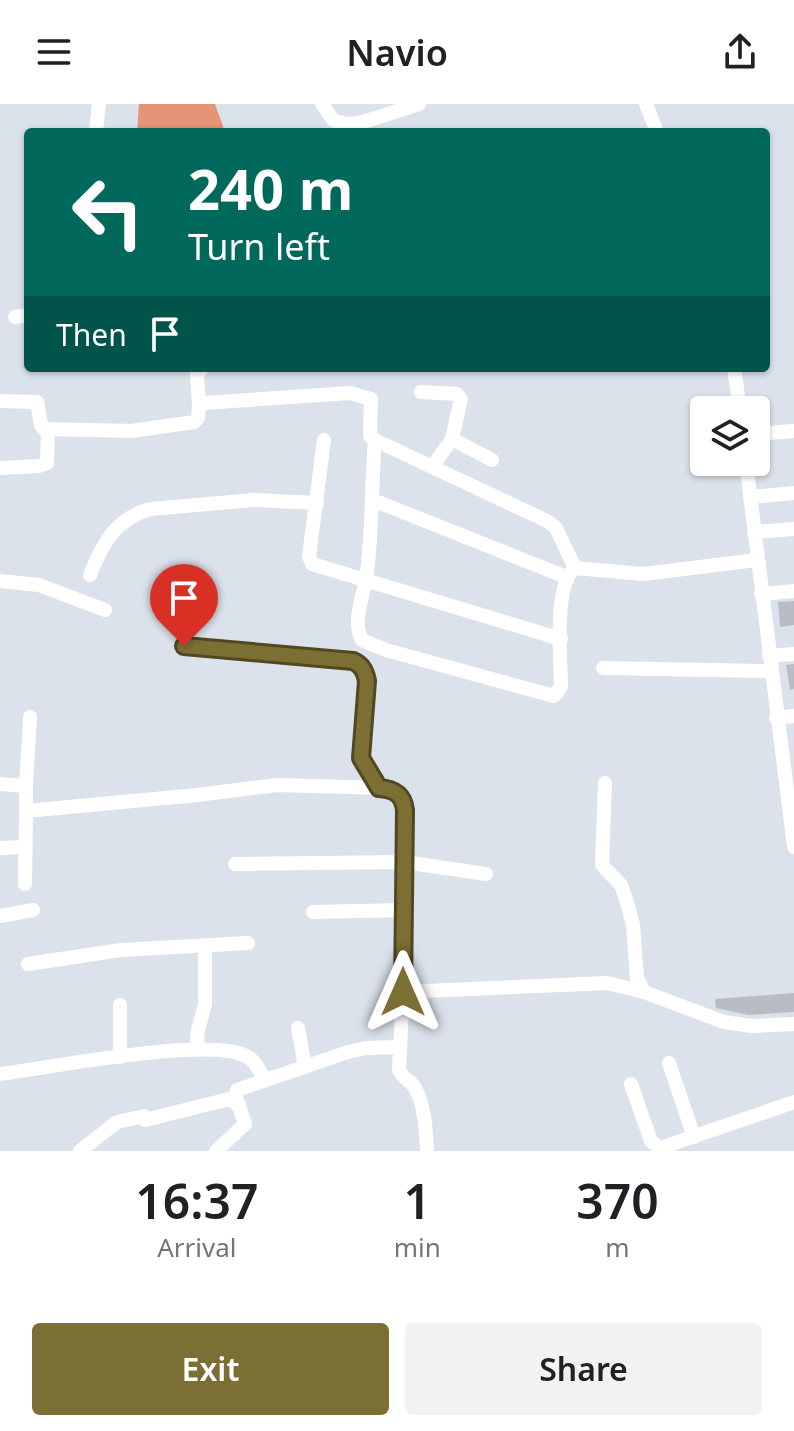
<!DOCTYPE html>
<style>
body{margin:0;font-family:"Noto Sans",sans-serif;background:#f2f2f2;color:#202124;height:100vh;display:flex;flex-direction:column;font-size:30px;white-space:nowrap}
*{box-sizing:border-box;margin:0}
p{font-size:26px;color:#757577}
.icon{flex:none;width:44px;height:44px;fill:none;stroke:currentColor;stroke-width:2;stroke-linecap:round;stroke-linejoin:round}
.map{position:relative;height:1047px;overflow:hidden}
.drawer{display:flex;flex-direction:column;background:#fff;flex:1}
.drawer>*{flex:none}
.top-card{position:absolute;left:24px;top:24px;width:746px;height:244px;border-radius:8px;box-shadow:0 2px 6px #0004;background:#00695c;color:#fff;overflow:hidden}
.buttons{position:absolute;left:690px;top:292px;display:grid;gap:16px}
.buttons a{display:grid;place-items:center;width:80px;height:80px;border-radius:8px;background:#fff;box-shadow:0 2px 6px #0004;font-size:40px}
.pin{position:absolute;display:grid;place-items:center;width:68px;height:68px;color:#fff;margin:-82px -34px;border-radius:50% 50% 50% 0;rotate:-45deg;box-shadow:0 0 8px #0007}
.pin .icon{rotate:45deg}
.me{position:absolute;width:88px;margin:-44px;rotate:0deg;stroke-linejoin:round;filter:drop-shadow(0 0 6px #0008)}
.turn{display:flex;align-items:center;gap:28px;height:168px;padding:0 32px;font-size:36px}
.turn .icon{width:104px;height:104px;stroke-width:2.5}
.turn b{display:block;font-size:56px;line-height:68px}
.then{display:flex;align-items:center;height:76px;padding:0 32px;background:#0003;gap:16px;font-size:30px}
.eta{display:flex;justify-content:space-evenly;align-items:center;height:136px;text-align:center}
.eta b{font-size:48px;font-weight:600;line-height:56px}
.button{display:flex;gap:16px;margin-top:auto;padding:16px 32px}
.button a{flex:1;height:92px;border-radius:8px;background:#7c6f34;color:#fff;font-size:32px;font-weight:600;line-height:92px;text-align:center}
.button a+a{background:#f2f2f2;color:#202124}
header{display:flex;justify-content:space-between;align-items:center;height:104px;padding:0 32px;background:#fff;font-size:36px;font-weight:600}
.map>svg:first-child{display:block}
</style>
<header><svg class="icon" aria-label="menu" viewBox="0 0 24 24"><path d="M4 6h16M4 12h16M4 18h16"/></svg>Navio<svg class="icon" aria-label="share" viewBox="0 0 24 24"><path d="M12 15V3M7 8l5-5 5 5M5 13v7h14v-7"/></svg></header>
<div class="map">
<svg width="794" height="1047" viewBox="0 0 794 1047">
<rect width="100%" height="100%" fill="#dce2eb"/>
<!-- water -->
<polygon fill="#e69476" points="139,0 215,0 225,28 137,28"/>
<!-- building -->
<g fill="#b8bdc3">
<polygon points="794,497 794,521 780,523 778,498"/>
<polygon points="794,560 794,585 790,586 786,561"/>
<polygon points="794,889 794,908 748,911 716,904 715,895"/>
</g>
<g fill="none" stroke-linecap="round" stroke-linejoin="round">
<!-- minor -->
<g stroke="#fff" stroke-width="14">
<polyline points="322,0 334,17 349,20 363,18 419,0"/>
<polyline points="646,0 657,28"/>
<polyline points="96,28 99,0"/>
<polyline points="15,213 28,211"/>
<polyline points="734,264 740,306"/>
<polyline points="421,288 457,290 461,295 452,335 432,363"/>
<polyline points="0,297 37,298 41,321 44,325 131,327 194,318 198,314 199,302 203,299 350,289 371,295 370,332 375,336"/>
<polyline points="199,301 197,270 202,264"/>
<polyline points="756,330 794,327"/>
<polyline points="452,335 492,356"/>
<polyline points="324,336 309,452 312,460 561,535"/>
<polyline points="746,358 794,743"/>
<polyline points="0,364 39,362 47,359 48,325"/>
<polyline points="750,393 794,389"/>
<polyline points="373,396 566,473"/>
<polyline points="754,428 794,425"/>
<path d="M575,464C553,481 561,556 561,583L554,592L386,546L362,536C352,519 363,493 366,475C373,429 371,382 375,336L549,418L556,424L575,464L643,470L757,456"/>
<path d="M90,471C103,439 115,415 150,405L254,396L317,399"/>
<polyline points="0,477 39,481 105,506"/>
<polyline points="761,490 794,487"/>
<polyline points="184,542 353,557 360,560 367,577 361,654 379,684"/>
<polyline points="769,552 794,550"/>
<polyline points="603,564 770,567"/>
<polyline points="776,614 794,612"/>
<polyline points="605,679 602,761 621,781 627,798 633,821 637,874 644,888"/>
<path d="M0,680L26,682V707L197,691L277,681L384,684L398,689L405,706L403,888L399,965C402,975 410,975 415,984C425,1001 426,1028 427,1047"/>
<polyline points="26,682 30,613"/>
<polyline points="0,744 25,743"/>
<polyline points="235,760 404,758 486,770"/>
<polyline points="25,780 26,707"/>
<polyline points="313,808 404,806"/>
<polyline points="0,812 33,806"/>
<polyline points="28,860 121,846 248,839"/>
<polyline points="403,888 607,879 644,888 724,918 752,922 794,920"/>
<polyline points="298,924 305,963"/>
<polyline points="198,945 197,930 205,900 205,842"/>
<polyline points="120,953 120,901"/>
<polyline points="669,959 694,1033"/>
<path d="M0,970C49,964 208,932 246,952C255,956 260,967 265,976"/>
<polyline points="631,980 651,1037 660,1044 794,998"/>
<polyline points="145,1016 229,995 239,1001"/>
<polyline points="80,1047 117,1018 144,1012"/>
<polyline points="216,1047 245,1020 236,993 237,986 348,948 366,944 399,943"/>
</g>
</g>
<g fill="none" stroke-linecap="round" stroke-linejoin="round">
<!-- route casing -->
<g stroke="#514822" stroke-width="20">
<path id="route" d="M184,542L353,557C362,561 365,567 367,577L361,654L379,684C394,685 403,690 405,706L403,888"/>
</g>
<!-- route -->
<use href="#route" stroke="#7c6f34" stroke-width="14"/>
</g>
</svg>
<div class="buttons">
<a><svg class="icon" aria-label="layers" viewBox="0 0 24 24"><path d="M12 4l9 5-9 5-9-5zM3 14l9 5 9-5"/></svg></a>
</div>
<div class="pin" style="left:184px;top:542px;background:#d93025"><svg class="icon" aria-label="arrive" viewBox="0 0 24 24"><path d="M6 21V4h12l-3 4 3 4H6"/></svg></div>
<svg class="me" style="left:403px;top:888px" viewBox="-20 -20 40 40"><path d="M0-17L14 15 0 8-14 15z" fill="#7c6f34" stroke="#fff" stroke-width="4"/></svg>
<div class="top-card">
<div class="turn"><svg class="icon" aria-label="left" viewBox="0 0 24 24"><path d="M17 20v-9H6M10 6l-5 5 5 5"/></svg><div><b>240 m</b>Turn left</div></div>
<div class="then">Then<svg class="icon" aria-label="arrive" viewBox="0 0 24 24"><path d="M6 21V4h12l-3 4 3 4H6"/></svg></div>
</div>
</div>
<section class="drawer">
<div class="eta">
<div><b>16:37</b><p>Arrival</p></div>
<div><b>1</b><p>min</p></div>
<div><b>370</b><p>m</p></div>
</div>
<div class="button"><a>Exit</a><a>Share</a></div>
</section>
